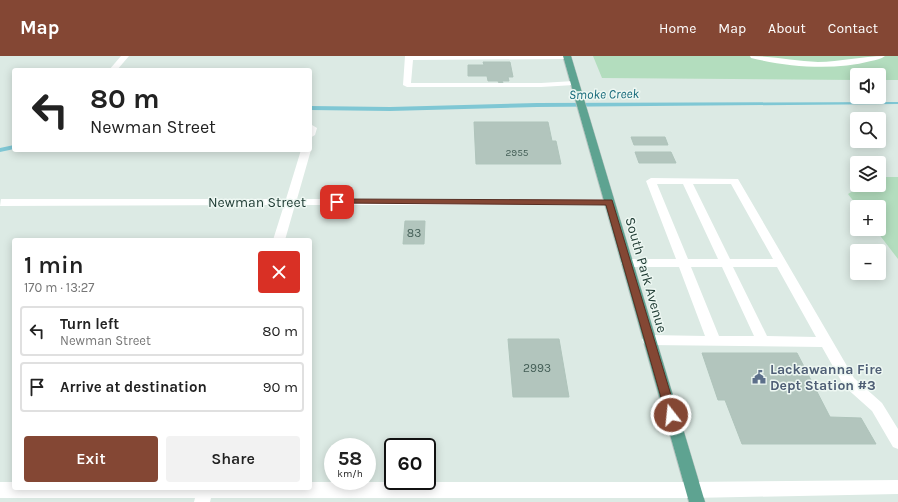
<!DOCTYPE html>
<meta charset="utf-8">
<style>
body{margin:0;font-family:Karla,sans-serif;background:#f2f2f2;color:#222;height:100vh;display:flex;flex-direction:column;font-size:15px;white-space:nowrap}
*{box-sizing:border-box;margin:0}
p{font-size:13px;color:#767676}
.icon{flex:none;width:22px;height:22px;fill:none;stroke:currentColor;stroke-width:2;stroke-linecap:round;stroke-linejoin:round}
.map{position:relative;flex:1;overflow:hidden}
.sheet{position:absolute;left:12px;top:182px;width:300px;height:252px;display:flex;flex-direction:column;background:#fff;border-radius:4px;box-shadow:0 2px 10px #0003}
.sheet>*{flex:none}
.top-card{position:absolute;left:12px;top:12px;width:300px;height:84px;border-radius:4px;box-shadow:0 2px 10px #0003;background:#fff;color:#222;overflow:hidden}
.controls{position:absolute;left:850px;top:12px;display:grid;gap:8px}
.controls a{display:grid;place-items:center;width:36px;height:36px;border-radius:4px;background:#fff;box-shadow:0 2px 10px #0003;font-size:20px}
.speed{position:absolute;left:324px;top:382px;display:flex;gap:8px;font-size:20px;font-weight:700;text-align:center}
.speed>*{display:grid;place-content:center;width:52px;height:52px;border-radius:50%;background:#fff;box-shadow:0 2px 10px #0003;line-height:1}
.speed small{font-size:10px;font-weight:400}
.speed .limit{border:2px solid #111;border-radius:6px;background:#fff;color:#111}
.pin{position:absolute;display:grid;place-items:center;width:34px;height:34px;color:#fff;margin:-17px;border-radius:8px;box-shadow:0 2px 6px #0006}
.me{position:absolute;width:44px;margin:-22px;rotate:344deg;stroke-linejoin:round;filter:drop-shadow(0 0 3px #0008)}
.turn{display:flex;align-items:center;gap:14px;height:84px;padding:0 12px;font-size:18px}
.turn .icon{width:52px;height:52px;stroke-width:2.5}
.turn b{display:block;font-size:28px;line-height:34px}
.round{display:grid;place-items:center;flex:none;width:42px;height:42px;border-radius:4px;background:#f2f2f2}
.head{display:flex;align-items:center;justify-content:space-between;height:68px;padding:0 12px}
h1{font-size:24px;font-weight:600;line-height:30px}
.action{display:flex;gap:8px;margin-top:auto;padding:8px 12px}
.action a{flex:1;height:46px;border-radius:4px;background:#844734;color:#fff;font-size:16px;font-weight:600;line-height:46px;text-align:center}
.action a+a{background:#f2f2f2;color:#222}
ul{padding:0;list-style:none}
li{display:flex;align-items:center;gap:12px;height:50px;margin:0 8px 6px;padding:0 4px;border:2px solid #e0e0e0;border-radius:4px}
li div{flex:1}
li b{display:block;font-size:15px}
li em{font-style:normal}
header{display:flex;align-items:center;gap:24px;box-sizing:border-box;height:56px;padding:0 20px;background:#844734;color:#fff}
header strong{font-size:19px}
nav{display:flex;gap:22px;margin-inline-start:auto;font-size:14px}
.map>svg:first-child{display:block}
</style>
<header>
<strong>Map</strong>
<nav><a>Home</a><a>Map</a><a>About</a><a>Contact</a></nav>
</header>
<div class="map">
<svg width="898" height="446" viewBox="0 0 898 446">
<rect width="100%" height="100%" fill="#dceae4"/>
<!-- green -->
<g fill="#b3ddbe">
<polygon points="593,0 898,0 898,24 879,24 879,19 857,19 857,24 602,22"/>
<polygon points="879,121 898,121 898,203 875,173 879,173 879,151 858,151 848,138 863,129 879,129"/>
</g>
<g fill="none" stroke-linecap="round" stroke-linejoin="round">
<!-- stream -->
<g fill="#7fc7d4" fill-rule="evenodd">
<polygon points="898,46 898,48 537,51 390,55 310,54 310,50 390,51 537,47"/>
<polygon points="14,89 14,93 0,96 0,92"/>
</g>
</g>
<!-- building -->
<g fill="#b2c5bd" stroke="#afc4bb">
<polygon points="483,6 510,6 513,21 508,21 509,25 502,25 503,27 499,27 498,25 488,25 487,20 468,20 468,9 484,9"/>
<polygon points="474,66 548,66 552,85 556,85 561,108 476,108"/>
<polygon points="631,81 665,81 668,89 634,89"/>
<polygon points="635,96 671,96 676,107 639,107"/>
<polygon points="405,165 425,165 424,188 403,188"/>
<polygon points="508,283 559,283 569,341 513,341"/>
<polygon points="702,297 797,297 830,361 861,362 876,388 742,388 725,344 718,344"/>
</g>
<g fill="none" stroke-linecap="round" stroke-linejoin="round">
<!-- major casing -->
<g stroke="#bbc4c2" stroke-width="1">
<polygon id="major" points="563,0 571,0 705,446 689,446"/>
</g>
<!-- minor -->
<g fill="#fff" fill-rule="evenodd">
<polygon points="121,0 129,0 117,14 109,14"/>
<polygon points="405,0 570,0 570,3 567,3 413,4 411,27 541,27 574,25 578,27 574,29 541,31 407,31 403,29"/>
<path d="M750,0C773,0 795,5 818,6C840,6 862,0 885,0C881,3 876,4 871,5C833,15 789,11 751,2Z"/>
<polygon points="312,69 317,72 315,79 310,82 310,70"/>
<polygon points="310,93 311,94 297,143 609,143 614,146 609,149 295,149 285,184 273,184 284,149 0,150 1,143 286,143 301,94"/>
<path d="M651,122L738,123L854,322L882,347L898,373V393L893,391L872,355L844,330L822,291L649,289L644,288L642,284L644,280L649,279L705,280L679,211H627L623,210L621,207L623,204L627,203H676L646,125ZM657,128H683L718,203H688ZM693,128H731L773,203H730ZM691,211H722L754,280H719ZM733,211H777L816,281L767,280Z"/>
<polygon points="898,424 898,438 693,442 211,442 210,446 194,446 195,442 0,442 0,426 14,426 14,432 310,432 310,426 693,426"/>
</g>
<!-- major -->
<use href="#major" fill="#5ea391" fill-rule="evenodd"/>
</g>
<!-- route -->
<polygon fill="#844734" stroke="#562e22" points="337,143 612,144 677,359 675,363 671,364 667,363 666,359 606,149 334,147 333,146"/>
<!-- icons -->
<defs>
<g id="civic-bare" transform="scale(1.08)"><path d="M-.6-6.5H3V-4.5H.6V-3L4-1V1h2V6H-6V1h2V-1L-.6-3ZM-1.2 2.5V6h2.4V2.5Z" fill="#5c6f8a" stroke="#edf7f2" stroke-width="2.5" paint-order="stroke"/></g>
</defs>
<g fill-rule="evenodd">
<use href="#civic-bare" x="759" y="321"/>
</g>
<g text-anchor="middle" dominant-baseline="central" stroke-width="3" stroke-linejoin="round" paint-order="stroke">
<!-- far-number labels -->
<g font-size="10" fill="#425d55">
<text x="517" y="97">2955</text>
</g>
<!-- number labels -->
<g font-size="12" fill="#425d55">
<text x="414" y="177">83</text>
<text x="537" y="312">2993</text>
</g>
<!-- far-water labels -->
<g font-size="13" font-style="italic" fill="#156979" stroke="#edf7f2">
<text transform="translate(604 38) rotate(-1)">Smoke Creek</text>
</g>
<!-- street labels -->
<g font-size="14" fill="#1d3a32" stroke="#edf7f2">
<text x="257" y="146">Newman Street</text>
<text transform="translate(646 219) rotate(74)">South Park Avenue</text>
</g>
<!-- service labels -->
<g font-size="14" font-weight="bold" fill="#4e5e75" stroke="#edf7f2" text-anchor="start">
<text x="770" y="313">Lackawanna Fire<tspan x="770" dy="16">Dept Station #3</tspan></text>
</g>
</g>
</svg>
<div class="controls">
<a><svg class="icon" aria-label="sound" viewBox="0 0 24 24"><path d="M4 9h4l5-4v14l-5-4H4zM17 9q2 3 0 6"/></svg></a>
<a><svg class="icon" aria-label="search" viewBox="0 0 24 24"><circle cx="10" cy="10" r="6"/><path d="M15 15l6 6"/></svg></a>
<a><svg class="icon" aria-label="layers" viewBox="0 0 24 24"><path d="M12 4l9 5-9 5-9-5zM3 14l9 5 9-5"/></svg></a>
<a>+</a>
<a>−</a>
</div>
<div class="speed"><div>58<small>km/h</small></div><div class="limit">60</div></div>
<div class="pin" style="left:337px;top:146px;background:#d93025"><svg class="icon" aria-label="arrive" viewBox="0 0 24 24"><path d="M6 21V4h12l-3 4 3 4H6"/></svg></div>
<svg class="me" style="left:671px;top:359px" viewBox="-20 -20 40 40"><circle r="17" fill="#844734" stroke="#fff" stroke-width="3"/><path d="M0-11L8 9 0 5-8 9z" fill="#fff"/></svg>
<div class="top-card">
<div class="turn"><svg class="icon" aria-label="left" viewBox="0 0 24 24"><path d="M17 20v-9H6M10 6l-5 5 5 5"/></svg><div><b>80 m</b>Newman Street</div></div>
</div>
<section class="sheet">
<div class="head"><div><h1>1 min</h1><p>170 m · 13:27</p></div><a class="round" style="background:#d93025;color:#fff"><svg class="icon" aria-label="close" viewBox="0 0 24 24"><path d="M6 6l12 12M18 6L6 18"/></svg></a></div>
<ul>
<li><svg class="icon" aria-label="left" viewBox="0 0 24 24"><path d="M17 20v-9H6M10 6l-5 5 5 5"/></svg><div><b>Turn left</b><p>Newman Street</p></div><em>80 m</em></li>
<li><svg class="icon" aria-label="arrive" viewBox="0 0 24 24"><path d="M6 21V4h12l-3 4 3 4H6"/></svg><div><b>Arrive at destination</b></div><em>90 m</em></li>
</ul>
<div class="action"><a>Exit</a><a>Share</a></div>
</section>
</div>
